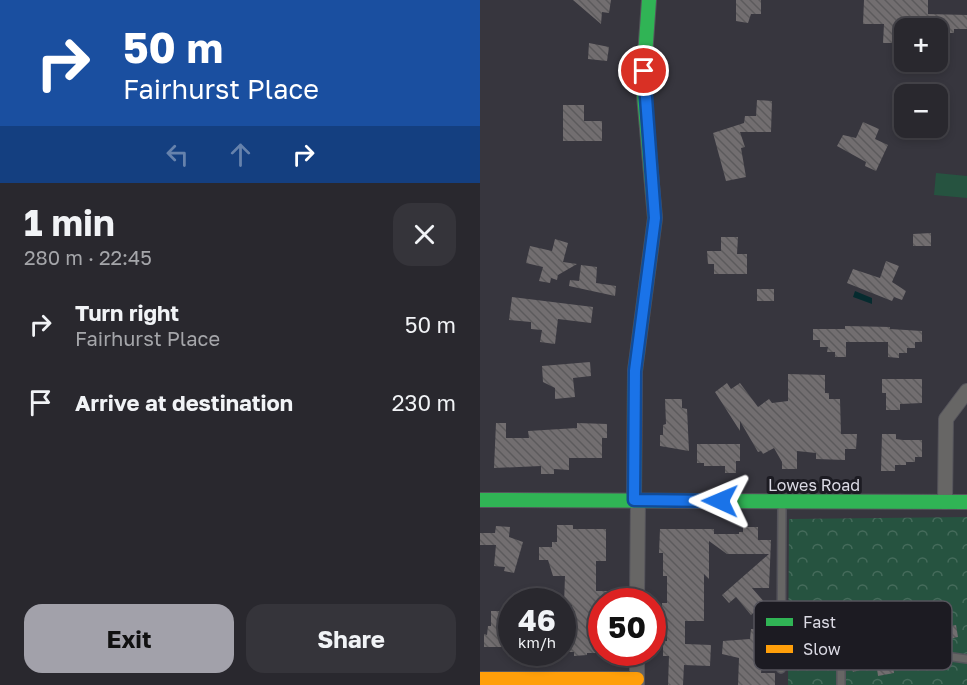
<!DOCTYPE html>
<meta charset="utf-8">
<style>
body{margin:0;font-family:"Golos Text",sans-serif;background:#35343a;color:#f1f3f6;height:100vh;display:flex;flex-direction:column;font-size:22px;white-space:nowrap}
*{box-sizing:border-box;margin:0}
p{font-size:20px;color:#a5a6aa}
.icon{flex:none;width:33px;height:33px;fill:none;stroke:currentColor;stroke-width:2;stroke-linecap:round;stroke-linejoin:round}
.map{position:relative;flex:1;overflow:hidden}
.panel{display:flex;flex-direction:column;background:#29282e;width:480px}
.panel>*{flex:none}
.banner{background:#1a4fa0;color:#fff;overflow:hidden}
.tools{position:absolute;left:414px;top:18px;display:grid;gap:12px}
.tools a{display:grid;place-items:center;width:54px;height:54px;border-radius:12px;background:#29282e;box-shadow:0 3px 9px #0003,0 0 0 2px #45444a;font-size:30px}
.speed{position:absolute;left:18px;top:588px;display:flex;gap:12px;font-size:30px;font-weight:700;text-align:center}
.speed>*{display:grid;place-content:center;width:78px;height:78px;border-radius:50%;background:#29282e;box-shadow:0 3px 9px #0003,0 0 0 2px #45444a;line-height:1}
.speed small{font-size:15px;font-weight:400}
.speed .limit{border:9px solid #d22;background:#fff;color:#111}
.pin{position:absolute;display:grid;place-items:center;width:51px;height:51px;color:#fff;margin:-26px;border:3px solid #fff;border-radius:50%;box-shadow:0 2px 6px #0007}
.me{position:absolute;width:66px;margin:-33px;rotate:271deg;stroke-linejoin:round;filter:drop-shadow(0 0 4px #0008)}
.turn{display:flex;align-items:center;gap:21px;height:126px;padding:0 24px;font-size:27px}
.turn .icon{width:78px;height:78px;stroke-width:2.5}
.turn b{display:block;font-size:42px;line-height:51px}
.lanes{display:flex;align-items:center;height:57px;padding:0 24px;background:#0003;justify-content:center;gap:30px;direction:ltr}
.lanes .off{opacity:.35}
.round{display:grid;place-items:center;flex:none;width:63px;height:63px;border-radius:18px;background:#35343a}
.summary{display:flex;align-items:center;justify-content:space-between;height:102px;padding:0 24px}
h1{font-size:36px;font-weight:700;line-height:45px}
.button{display:flex;gap:12px;margin-top:auto;padding:12px 24px}
.button a{flex:1;height:69px;border-radius:18px;background:#a2a1aa;color:#111;font-size:24px;font-weight:700;line-height:69px;text-align:center}
.button a+a{background:#35343a;color:#f1f3f6}
ul{padding:0;list-style:none}
li{display:flex;align-items:center;gap:18px;height:78px;padding:0 24px}
li div{flex:1}
li b{display:block;font-size:22px}
li em{font-style:normal}
main{display:flex;flex:1;min-height:0}
.map>svg:first-child{display:block}
</style>
<main>
<section class="panel">
<div class="banner">
<div class="turn"><svg class="icon" aria-label="right" viewBox="0 0 24 24"><path d="M7 20v-9h11M14 6l5 5-5 5"/></svg><div><b>50 m</b>Fairhurst Place</div></div>
<div class="lanes"><svg class="icon off" aria-label="left" viewBox="0 0 24 24"><path d="M17 20v-9H6M10 6l-5 5 5 5"/></svg><svg class="icon off" aria-label="ahead" viewBox="0 0 24 24"><path d="M12 20V5M6 11l6-6 6 6"/></svg><svg class="icon" aria-label="right" viewBox="0 0 24 24"><path d="M7 20v-9h11M14 6l5 5-5 5"/></svg></div>
</div>
<div class="summary"><div><h1>1 min</h1><p>280 m · 22:45</p></div><a class="round"><svg class="icon" aria-label="close" viewBox="0 0 24 24"><path d="M6 6l12 12M18 6L6 18"/></svg></a></div>
<ul>
<li><svg class="icon" aria-label="right" viewBox="0 0 24 24"><path d="M7 20v-9h11M14 6l5 5-5 5"/></svg><div><b>Turn right</b><p>Fairhurst Place</p></div><em>50 m</em></li>
<li><svg class="icon" aria-label="arrive" viewBox="0 0 24 24"><path d="M6 21V4h12l-3 4 3 4H6"/></svg><div><b>Arrive at destination</b></div><em>230 m</em></li>
</ul>
<div class="button"><a>Exit</a><a>Share</a></div>
</section>
<div class="map">
<svg width="487" height="685" viewBox="0 0 487 685">
<defs>
<pattern id="park-crowns" width="20" height="18" patternUnits="userSpaceOnUse" patternTransform="scale(1.5)"><rect width="20" height="18" fill="#265340"/><path d="M2 6a3 3 0 1 1 6 0M12 15a3 3 0 1 1 6 0" fill="none" stroke="#456b5b"/></pattern>
<pattern id="water-ripples" width="26" height="14" patternUnits="userSpaceOnUse" patternTransform="scale(1.5)"><rect width="26" height="14" fill="#062b2f"/><path d="M2 4q2-2 4 0t4 0M15 11q2-2 4 0t4 0" fill="none" stroke="#2a494d"/></pattern>
<pattern id="building-back-hatch" width="6" height="6" patternUnits="userSpaceOnUse" patternTransform="scale(1.5)"><rect width="6" height="6" fill="#726e70"/><path d="M-1 5l2 2M0 0l6 6M5-1l2 2" fill="none" stroke="#5c5a5c"/></pattern>
</defs>
<rect width="100%" height="100%" fill="#37363e"/>
<!-- green -->
<polygon fill="#265340" points="456,173 487,176 487,198 454,195"/>
<!-- park -->
<polygon fill="url(#park-crowns)" points="487,517 487,685 308,685 309,519"/>
<!-- water -->
<polygon fill="url(#water-ripples)" points="375,291 392,298 392,304 373,297"/>
<!-- building -->
<g fill="url(#building-back-hatch)">
<polygon points="93,0 131,0 129,13 122,12 121,24"/>
<polygon points="256,0 281,0 281,14 271,14 268,23 256,21"/>
<polygon points="384,0 448,0 448,14 487,15 487,29 474,29 474,33 458,33 458,28 422,28 421,43 403,43 404,24 383,24"/>
<polygon points="109,43 129,47 127,61 108,59"/>
<polygon points="277,100 292,101 291,132 260,132 265,147 261,148 266,177 246,181 233,133 264,123 265,116 276,116"/>
<polygon points="83,105 104,105 104,121 122,121 122,141 83,141"/>
<polygon points="383,122 399,129 395,139 408,145 396,171 385,166 386,162 357,146 363,135 376,138"/>
<polygon points="451,233 451,246 433,246 433,234"/>
<polygon points="241,237 258,237 257,254 267,254 267,274 234,274 234,264 228,264 227,251 241,251"/>
<polygon points="75,239 88,243 83,262 97,264 78,275 77,280 71,278 70,283 59,281 63,267 46,263 50,246 72,251"/>
<polygon points="406,261 419,266 412,282 426,291 422,300 414,297 412,301 367,283 373,269 400,278"/>
<polygon points="101,265 117,267 116,283 136,286 135,296 89,286 90,280 99,281"/>
<rect x="277" y="289" width="17" height="12"/>
<polygon points="32,297 113,307 111,323 78,319 75,344 60,342 62,330 51,329 51,322 29,320"/>
<polygon points="365,326 410,327 410,329 442,331 442,342 435,342 435,348 427,348 427,353 419,353 419,358 408,357 408,342 366,342 366,357 355,357 355,352 347,352 348,347 340,347 340,340 333,340 333,329 365,329"/>
<polygon points="110,362 111,376 93,378 95,397 75,399 75,388 63,382 62,366"/>
<polygon points="308,374 345,375 345,393 349,393 349,399 360,399 361,434 377,434 376,449 365,449 365,460 336,459 336,453 317,451 317,469 302,469 302,462 294,448 283,454 281,451 278,452 260,421 260,431 235,392 247,383 251,389 260,383 278,407 289,399 292,403 308,401"/>
<polygon points="402,379 442,379 442,403 420,404 420,410 406,410 406,393 402,393"/>
<polygon points="185,399 202,399 202,408 207,409 209,451 180,446 180,435 183,435 183,425 186,424"/>
<polygon points="16,423 26,423 26,438 49,438 48,431 97,428 97,423 127,424 127,438 122,438 122,458 89,458 89,470 74,469 74,474 61,474 61,466 14,468"/>
<polygon points="402,434 416,434 416,439 423,440 442,440 442,457 435,457 435,462 426,462 426,465 415,465 415,471 401,471"/>
<polygon points="217,444 260,444 260,461 256,461 256,473 245,473 245,466 224,466 224,463 217,463"/>
<polygon points="77,525 93,525 93,529 126,529 126,561 116,561 116,591 133,591 133,602 116,604 115,628 122,628 122,644 116,644 116,653 107,653 107,655 94,656 94,652 86,652 82,649 82,631 94,631 95,611 92,611 92,605 84,604 85,576 73,576 68,560 59,560 59,547 72,547 72,542 77,542"/>
<polygon points="16,526 30,527 29,537 43,542 34,573 24,571 25,567 14,566 16,545 0,545 0,533 15,533"/>
<polygon points="263,527 278,527 278,540 291,540 289,588 272,588 285,603 271,615 256,597 249,603 242,595 289,554 247,554 229,541 229,579 224,574 224,621 205,621 205,644 231,645 230,666 204,665 203,685 188,685 189,656 183,656 183,641 187,641 186,616 182,616 182,603 187,603 187,576 183,576 183,553 179,553 180,529 234,529 234,534 259,534 259,532 263,532"/>
<polygon points="11,611 29,611 32,647 4,647 4,634 7,635 8,626 11,626"/>
<polygon points="476,625 478,637 464,640 462,628"/>
<polygon points="271,629 286,630 281,673 295,673 295,685 258,685 259,658 242,654 243,641 270,639"/>
<polygon points="376,659 384,659 387,668 373,672 369,661"/>
<polygon points="412,659 414,673 398,676 396,661"/>
</g>
<g fill="none" stroke-linecap="round" stroke-linejoin="round">
<!-- lane casing -->
<g stroke="#55545b" stroke-width="10">
<g id="lane">
<polyline points="301,669 302,502"/>
<polyline points="361,685 361,661 369,653 451,654 487,659"/>
</g>
</g>
<!-- street casing -->
<g stroke="#55545b" stroke-width="16">
<g id="street">
<polyline points="465,502 466,419 487,391"/>
<polyline points="157,602 158,500"/>
<polyline points="157,685 157,652"/>
</g>
</g>
<!-- fast casing -->
<g stroke="#55545b" stroke-width="16">
<g id="fast">
<polyline points="0,500 487,502"/>
<polyline points="154,500 155,371 175,218 163,84 169,0"/>
</g>
</g>
<!-- slow casing -->
<g stroke="#55545b" stroke-width="16">
<polyline id="slow" points="0,679 157,679"/>
</g>
<!-- lane -->
<use href="#lane" stroke="#676665" stroke-width="7"/>
<!-- street -->
<use href="#street" stroke="#676665" stroke-width="14"/>
<!-- fast -->
<use href="#fast" stroke="#30b455" stroke-width="14"/>
<!-- slow -->
<use href="#slow" stroke="#ff9f0a" stroke-width="14"/>
</g>
<g fill="none" stroke-linecap="round" stroke-linejoin="round">
<!-- route casing -->
<g stroke="#114b97" stroke-width="15">
<polyline id="route" points="164,71 175,218 155,371 154,500 240,501"/>
</g>
<!-- route -->
<use href="#route" stroke="#1a73e8" stroke-width="10"/>
</g>
<g text-anchor="middle" dominant-baseline="central" stroke-width="6" stroke-linejoin="round" paint-order="stroke">
<!-- street labels -->
<g font-size="16" fill="#dbdae4" stroke="#1c1b22">
<text x="334" y="485">Lowes Road</text>
</g>
</g>
<!-- legend -->
<rect x="274" y="601" width="198" height="69" rx="9" fill="#1c1b22" stroke="#55545c" stroke-width="1.5"/>
<rect x="286" y="618" width="27" height="8" fill="#30b455"/>
<rect x="286" y="645" width="27" height="8" fill="#ff9f0a"/>
<g font-size="16" fill="#dbdae4">
<text x="323" y="628">Fast</text>
<text x="323" y="655">Slow</text>
</g>
</svg>
<div class="tools">
<a>+</a>
<a>−</a>
</div>
<div class="speed"><div>46<small>km/h</small></div><div class="limit">50</div></div>
<div class="pin" style="left:164px;top:71px;background:#d93025"><svg class="icon" aria-label="arrive" viewBox="0 0 24 24"><path d="M6 21V4h12l-3 4 3 4H6"/></svg></div>
<svg class="me" style="left:240px;top:501px" viewBox="-20 -20 40 40"><path d="M0-17L14 15 0 8-14 15z" fill="#1a73e8" stroke="#fff" stroke-width="4"/></svg>
</div>
</main>
